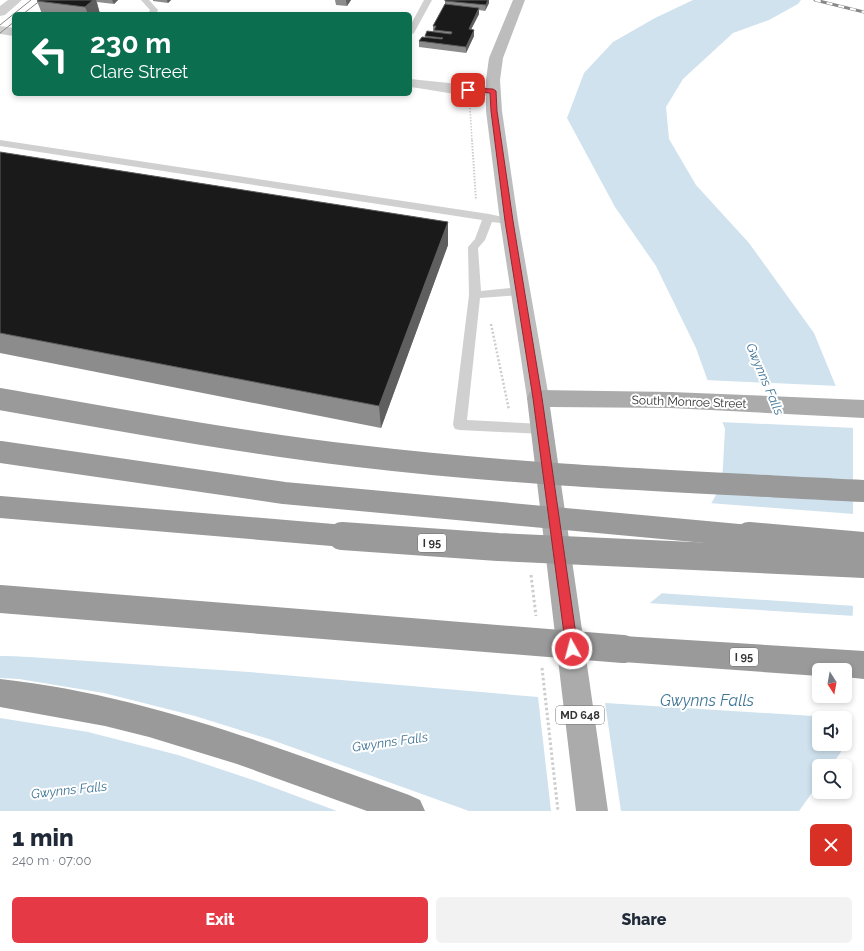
<!DOCTYPE html>
<meta charset="utf-8">
<style>
body{margin:0;font-family:Raleway,sans-serif;background:#f2f2f3;color:#1f2937;height:100vh;display:flex;flex-direction:column;font-size:15px;white-space:nowrap}
*{box-sizing:border-box;margin:0}
p{font-size:13px;color:#747a83}
.icon{flex:none;width:22px;height:22px;fill:none;stroke:currentColor;stroke-width:2;stroke-linecap:round;stroke-linejoin:round}
.map{position:relative;height:811px;overflow:hidden}
.drawer{display:flex;flex-direction:column;background:#fff;flex:1}
.drawer>*{flex:none}
.guide{position:absolute;left:12px;top:12px;width:400px;height:84px;border-radius:6px;box-shadow:0 2px 6px #0003;background:#0b6e4f;color:#fff;overflow:hidden}
.needle{width:26px;rotate:169deg}
.controls{position:absolute;left:812px;top:663px;display:grid;gap:8px}
.controls a{display:grid;place-items:center;width:40px;height:40px;border-radius:6px;background:#fff;box-shadow:0 2px 6px #0003;font-size:20px}
.pin{position:absolute;display:grid;place-items:center;width:34px;height:34px;color:#fff;margin:-17px;border-radius:8px;box-shadow:0 2px 6px #0006}
.me{position:absolute;width:44px;margin:-22px;rotate:353deg;stroke-linejoin:round;filter:drop-shadow(0 0 3px #0008)}
.turn{display:flex;align-items:center;gap:14px;height:84px;padding:0 12px;font-size:18px}
.turn .icon{width:52px;height:52px;stroke-width:2.5}
.turn b{display:block;font-size:28px;line-height:34px}
.round{display:grid;place-items:center;flex:none;width:42px;height:42px;border-radius:6px;background:#f2f2f3}
.head{display:flex;align-items:center;justify-content:space-between;height:68px;padding:0 12px}
h1{font-size:24px;font-weight:800;line-height:30px}
.primary-button{display:flex;gap:8px;margin-top:auto;padding:8px 12px}
.primary-button a{flex:1;height:46px;border-radius:6px;background:#e63946;color:#fff;font-size:16px;font-weight:800;line-height:46px;text-align:center}
.primary-button a+a{background:#f2f2f3;color:#1f2937}
.map>svg:first-child{display:block}
</style>
<div class="map">
<svg width="864" height="811" viewBox="0 0 864 811">
<rect width="100%" height="100%" fill="#fff"/>
<!-- water -->
<path fill="#cfe2ee" fill-rule="evenodd" d="M693,0H801L798,4L769,20L733,33L683,79L666,107L669,139L696,185L749,243L814,333L853,428V610L844,718H819V744H842L841,752L831,766H819V783L799,811H0V656L342,661L614,632L661,594L722,484L725,429L696,348L656,266L615,207L567,118L584,73L613,42L655,18ZM819,670H845V696H819Z"/>
<!-- pier -->
<g fill="#fff" fill-rule="evenodd">
<polygon points="705,380 838,386 855,428 720,422"/>
<polygon points="709,503 854,514 855,606 658,593"/>
<path d="M647,603L855,616L846,719L845,718L605,703L621,811H551L538,697L249,672L0,655L14,654L342,659L613,630ZM819,670H845V696H819Z"/>
<polygon points="0,678 19,679 104,693 195,716 272,740 469,811 337,811 253,780 178,755 88,732 0,718"/>
</g>
<g fill="none" stroke-linecap="round" stroke-linejoin="round">
<!-- path-far3 -->
<polyline stroke="#cdcdcd" stroke-width="1.5" stroke-dasharray="1.5 1.5" stroke-linecap="butt" points="470,108 472,141"/>
<!-- path-far2 -->
<polyline stroke="#cdcdcd" stroke-width="2" stroke-dasharray="1.5 1.5" stroke-linecap="butt" points="472,140 476,200"/>
<!-- path-far1 -->
<polyline stroke="#cdcdcd" stroke-width="2.5" stroke-dasharray="2 2" stroke-linecap="butt" points="491,324 509,410"/>
<!-- path -->
<g stroke="#cdcdcd" stroke-width="3" stroke-dasharray="2.5 2.5" stroke-linecap="butt">
<polyline points="531,575 536,616"/>
<polyline points="542,668 558,811"/>
</g>
<!-- service -->
<g fill="#d0d0d0" fill-rule="evenodd">
<polygon points="141,0 149,0 158,10 156,14 148,14 150,10"/>
<polygon points="424,0 432,0 414,33 410,35 410,26"/>
<polygon points="0,140 489,214 513,219 514,221 509,224 492,222 485,240 478,248 481,291 520,287 524,288 526,291 524,294 520,295 480,298 467,420 542,424 547,425 549,429 547,433 542,434 460,430 455,429 453,425 469,295 468,247 475,239 482,220 0,146"/>
</g>
<!-- minor -->
<g fill="#d0d0d0" fill-rule="evenodd">
<polygon points="8,0 22,0 5,15 0,16 0,6"/>
<polygon points="0,26 14,28 14,36 0,34"/>
<path d="M410,79L498,88L500,91L498,94C476,100 434,90 410,87Z"/>
</g>
<!-- secondary -->
<polygon fill="#bdbdbd" fill-rule="evenodd" points="513,0 525,0 503,58 500,80 502,111 518,221 549,398 546,404 538,406 530,404 527,398 500,221 486,111 486,80 489,58"/>
<!-- primary -->
<polygon fill="#ababab" fill-rule="evenodd" points="538,390 671,392 864,400 864,418 671,408 550,407 608,811 576,811 527,398 530,392"/>
<!-- motorway -->
<g fill="#9a9a9a" fill-rule="evenodd">
<polygon points="623,636 864,651 864,679 845,677 845,670 819,670 819,676 623,662 613,658 609,649 613,640"/>
<path d="M0,679C141,694 276,747 409,795L420,800L425,811H367L237,764L149,737L105,726L0,707Z"/>
</g>
<!-- tram -->
<g stroke="#888" stroke-width="1">
<polyline points="23,14 41,0"/>
<polyline points="0,25 31,0"/>
<polyline points="0,33 14,22"/>
</g>
<!-- rail casing -->
<g stroke="#888" stroke-width="3">
<polyline id="rail" points="815,0 864,12"/>
</g>
<!-- rail -->
<use href="#rail" stroke="#fff" stroke-width="2" stroke-dasharray="6" stroke-linecap="butt"/>
<!-- motorway-bridge-far1 -->
<g stroke="#9a9a9a" stroke-width="22">
<path d="M0,399C119,420 238,442 358,456C526,476 695,482 864,491"/>
<polyline points="0,452 284,493 760,537"/>
<polyline points="0,507 356,537"/>
</g>
<!-- motorway-bridge -->
<g stroke="#9a9a9a" stroke-width="28">
<polyline points="342,536 498,547 864,564"/>
<polyline points="749,536 864,546"/>
<polyline points="0,599 623,649"/>
</g>
</g>
<!-- wall -->
<g fill="#8c8c8c">
<polygon points="39,0 118,0 114,4 97,2 100,14 42,14 37,1"/>
<polygon points="153,0 171,0 168,3 153,1"/>
<polygon points="335,0 351,0 347,6 336,5"/>
<polygon points="445,0 489,0 489,3 485,11 479,10 479,14 471,30 474,30 474,36 466,53 419,47 419,41 425,37 425,36 434,32 433,31 433,26 445,4"/>
<polygon points="0,152 448,222 448,245 381,428 0,353"/>
</g>
<!-- shaded-wall -->
<g fill="#5f5f5f">
<polygon points="81,0 96,0 100,14 88,14 85,7"/>
<polygon points="112,0 118,0 114,4"/>
<polygon points="167,0 171,0 168,3"/>
<polygon points="346,0 351,0 347,6"/>
<polygon points="488,0 489,0 489,3 485,11 486,5"/>
<polygon points="479,8 479,14 468,35 469,29"/>
<polygon points="474,30 474,36 466,53 466,47"/>
<polygon points="448,222 448,245 381,428 379,406"/>
</g>
<!-- building -->
<g fill="#1a1a1a" stroke="#5f5f5f">
<polygon points="39,0 93,0 85,7 37,1"/>
<polygon points="445,0 488,0 486,5 445,1"/>
<polygon points="445,4 479,8 469,29 474,30 466,47 419,41 422,37 442,39 443,38 425,36 427,31 451,34 452,32 434,30 436,26 433,26"/>
<polygon points="0,152 448,222 379,406 0,333"/>
</g>
<!-- route -->
<polygon fill="#e63946" stroke="#96252e" points="468,88 493,89 496,91 497,111 513,221 542,398 578,649 576,653 572,654 568,653 566,649 533,398 505,221 491,111 490,93 466,91 466,89"/>
<g text-anchor="middle" dominant-baseline="central" stroke-width="4" stroke-linejoin="round" paint-order="stroke">
<!-- shield labels -->
<g fill="#fff" stroke="#707070" stroke-width="1">
<rect x="418" y="534" width="28" height="18" rx="3"/>
<rect x="730" y="648" width="28" height="18" rx="3"/>
<rect x="556" y="706" width="48" height="18" rx="3"/>
</g>
<g font-size="11" font-weight="bold" fill="#333">
<text x="432" y="543">I 95</text>
<text x="744" y="657">I 95</text>
<text x="580" y="715">MD 648</text>
</g>
<!-- street labels -->
<g font-size="12" fill="#333" stroke="#fff">
<text transform="translate(689 402) rotate(2)">South Monroe Street</text>
</g>
<!-- water labels -->
<g font-size="13" font-style="italic" fill="#3f7597" stroke="#fff">
<text transform="translate(765 379) rotate(67)">Gwynns Falls</text>
<text transform="translate(390 742) rotate(-8)">Gwynns Falls</text>
<text transform="translate(69 790) rotate(-6)">Gwynns Falls</text>
</g>
<!-- near-water labels -->
<g font-size="16" font-style="italic" fill="#3f7597" stroke="#fff">
<text x="707" y="700">Gwynns Falls</text>
</g>
</g>
</svg>
<div class="controls">
<a><svg class="needle" viewBox="-14 -14 28 28"><path d="M0-13l5 13h-10z" fill="#e53935"/><path d="M0 13l5-13h-10z" fill="#747a83"/></svg></a>
<a><svg class="icon" aria-label="sound" viewBox="0 0 24 24"><path d="M4 9h4l5-4v14l-5-4H4zM17 9q2 3 0 6"/></svg></a>
<a><svg class="icon" aria-label="search" viewBox="0 0 24 24"><circle cx="10" cy="10" r="6"/><path d="M15 15l6 6"/></svg></a>
</div>
<div class="pin" style="left:468px;top:90px;background:#d93025"><svg class="icon" aria-label="arrive" viewBox="0 0 24 24"><path d="M6 21V4h12l-3 4 3 4H6"/></svg></div>
<svg class="me" style="left:572px;top:649px" viewBox="-20 -20 40 40"><circle r="17" fill="#e63946" stroke="#fff" stroke-width="3"/><path d="M0-11L8 9 0 5-8 9z" fill="#fff"/></svg>
<div class="guide">
<div class="turn"><svg class="icon" aria-label="left" viewBox="0 0 24 24"><path d="M17 20v-9H6M10 6l-5 5 5 5"/></svg><div><b>230 m</b>Clare Street</div></div>
</div>
</div>
<section class="drawer">
<div class="head"><div><h1>1 min</h1><p>240 m · 07:00</p></div><a class="round" style="background:#d93025;color:#fff"><svg class="icon" aria-label="close" viewBox="0 0 24 24"><path d="M6 6l12 12M18 6L6 18"/></svg></a></div>
<div class="primary-button"><a>Exit</a><a>Share</a></div>
</section>
